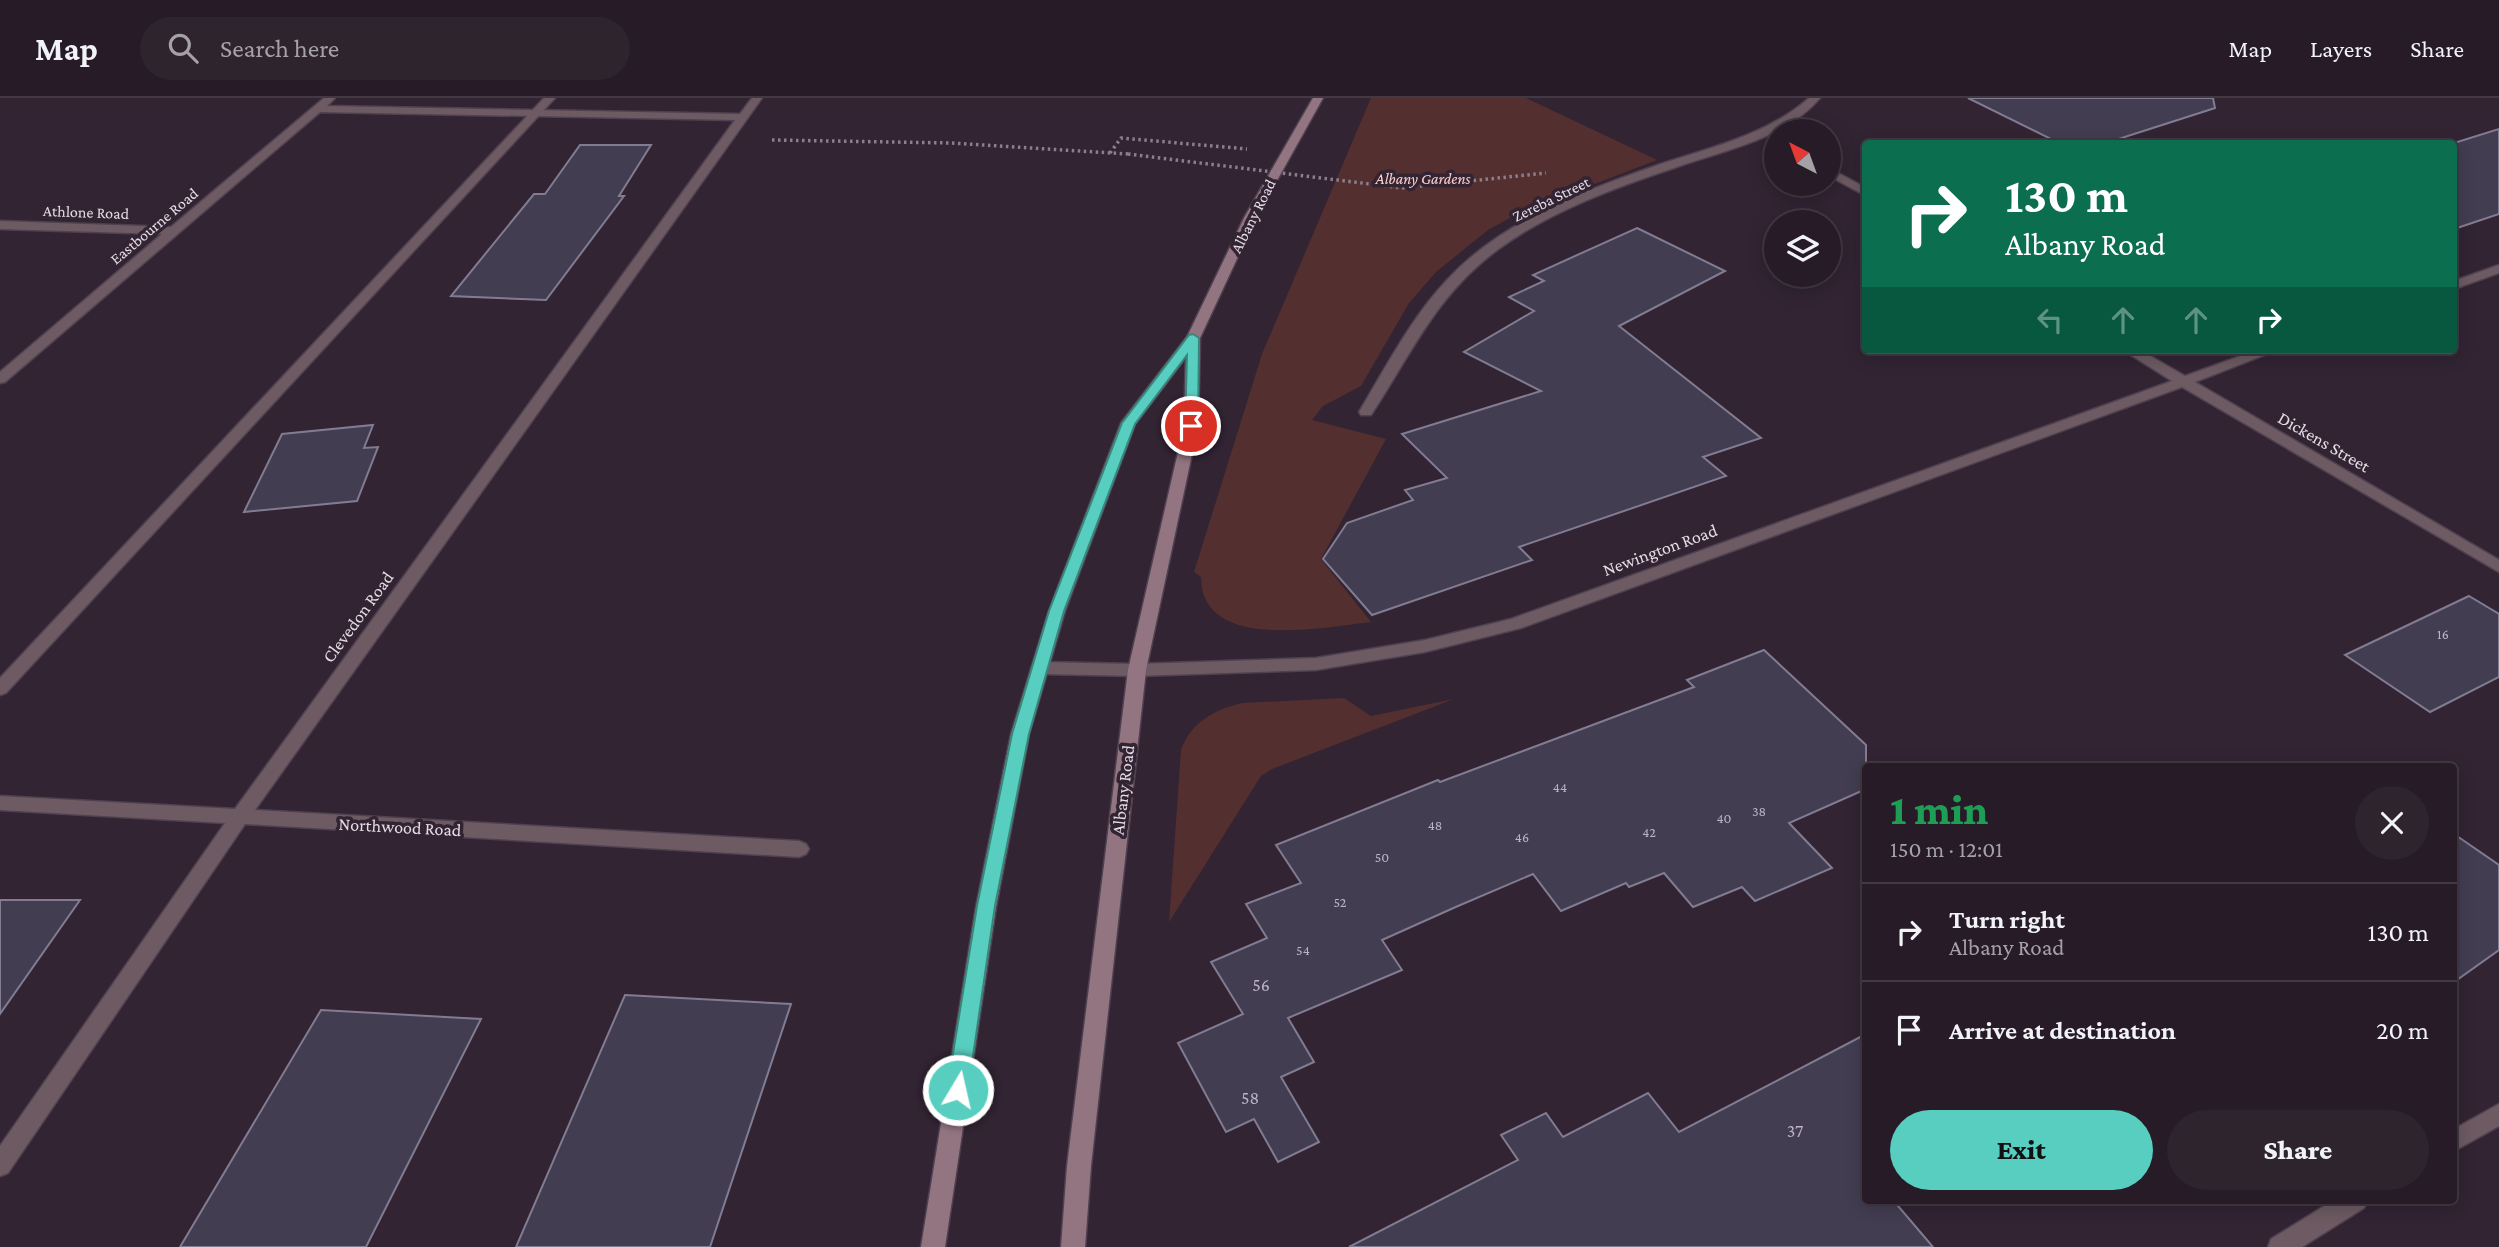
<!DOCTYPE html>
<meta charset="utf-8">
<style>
body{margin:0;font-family:"Crimson Pro",serif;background:#2e242e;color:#f1f3f6;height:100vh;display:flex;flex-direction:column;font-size:26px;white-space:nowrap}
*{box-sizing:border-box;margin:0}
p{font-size:23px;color:#a4a1a7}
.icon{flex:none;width:38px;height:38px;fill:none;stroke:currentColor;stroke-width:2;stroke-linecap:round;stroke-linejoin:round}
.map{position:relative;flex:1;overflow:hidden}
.panel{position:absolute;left:1862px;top:665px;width:595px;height:441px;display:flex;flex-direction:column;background:#261b26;border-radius:7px;box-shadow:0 4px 18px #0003,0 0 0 2px #423943}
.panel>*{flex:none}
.banner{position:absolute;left:1862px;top:42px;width:595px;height:214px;border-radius:7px;box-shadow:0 4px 18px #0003,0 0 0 2px #423943;background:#0b6e4f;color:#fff;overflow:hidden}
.needle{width:46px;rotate:319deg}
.tools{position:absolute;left:1764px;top:21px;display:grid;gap:14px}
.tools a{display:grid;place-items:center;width:77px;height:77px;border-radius:50%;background:#261b26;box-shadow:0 4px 18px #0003,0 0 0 2px #423943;font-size:35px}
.pin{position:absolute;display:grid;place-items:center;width:60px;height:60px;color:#fff;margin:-30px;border:4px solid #fff;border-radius:50%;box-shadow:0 2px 7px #0007}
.me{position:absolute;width:77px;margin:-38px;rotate:9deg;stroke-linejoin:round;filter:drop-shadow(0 0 5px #0008)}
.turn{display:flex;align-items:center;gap:24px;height:147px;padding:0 28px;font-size:32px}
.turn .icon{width:91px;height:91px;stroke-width:2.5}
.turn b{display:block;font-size:49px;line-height:60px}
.lanes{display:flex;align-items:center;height:66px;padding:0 28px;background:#0003;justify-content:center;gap:35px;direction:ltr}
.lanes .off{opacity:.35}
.round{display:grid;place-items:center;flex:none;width:74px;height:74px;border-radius:37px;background:#2e242e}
.summary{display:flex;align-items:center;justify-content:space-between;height:119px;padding:0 28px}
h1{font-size:42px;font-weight:800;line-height:52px;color:#1e9e55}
.button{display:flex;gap:14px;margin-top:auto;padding:14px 28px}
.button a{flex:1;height:80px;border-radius:42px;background:#58cec0;color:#111;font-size:28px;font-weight:800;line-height:80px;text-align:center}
.button a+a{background:#2e242e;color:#f1f3f6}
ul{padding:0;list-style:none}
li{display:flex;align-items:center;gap:21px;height:98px;padding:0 28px;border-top:2px solid #423943}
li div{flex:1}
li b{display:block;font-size:26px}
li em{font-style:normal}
header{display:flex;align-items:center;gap:42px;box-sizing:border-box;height:98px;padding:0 35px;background:#261b26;border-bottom:2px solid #423943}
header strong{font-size:33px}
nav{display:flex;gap:38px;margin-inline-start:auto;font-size:24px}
.search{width:490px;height:63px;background:#2e242e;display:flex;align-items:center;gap:18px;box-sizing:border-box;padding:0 24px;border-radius:38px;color:#a4a1a7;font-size:26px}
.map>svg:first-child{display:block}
</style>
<header>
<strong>Map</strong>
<div class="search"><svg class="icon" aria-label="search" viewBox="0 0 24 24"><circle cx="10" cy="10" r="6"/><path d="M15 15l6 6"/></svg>Search here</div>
<nav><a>Map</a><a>Layers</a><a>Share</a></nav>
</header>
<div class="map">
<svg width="2499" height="1149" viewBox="0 0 2499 1149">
<rect width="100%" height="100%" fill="#322433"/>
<!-- green -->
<g fill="#542f2f">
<path d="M1371,0H1526L1657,62L1517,116L1488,132L1436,174L1409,205L1361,288L1323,308L1312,322L1386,341L1321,461L1371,524C1324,529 1201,555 1201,479L1194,474L1262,256Z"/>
<path d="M1344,600L1371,618L1454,601L1272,671L1261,678L1169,824L1181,652C1191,624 1214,612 1242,605Z"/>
</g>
<!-- building -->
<g fill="#423d51" stroke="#827c92" stroke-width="2">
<polygon points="1968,0 2213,0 2215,10 2103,46 2061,46"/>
<polygon points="2499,31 2499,116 2454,131 2454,45"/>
<polygon points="580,47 651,47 619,98 624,98 546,202 451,198 534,96 545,96"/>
<polygon points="1637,130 1725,173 1619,228 1761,340 1703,359 1726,378 1519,449 1532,462 1372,517 1323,461 1347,425 1413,402 1405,392 1447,380 1402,336 1541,293 1464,254 1534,213 1509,199 1544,183 1533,177"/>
<polygon points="373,327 364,350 378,349 357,403 244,414 282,336"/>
<polygon points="2469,498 2499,516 2499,579 2430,614 2345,557"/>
<polygon points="1764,552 1866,647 1866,691 1789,725 1832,770 1755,803 1742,789 1693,809 1664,775 1629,789 1626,785 1561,813 1533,776 1458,808 1382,842 1402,872 1288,920 1314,964 1281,979 1319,1044 1278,1064 1254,1021 1226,1034 1178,945 1243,916 1211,864 1267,840 1246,806 1301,785 1276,747 1438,682 1440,684 1694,589 1687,582"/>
<polygon points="2454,736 2499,767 2499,852 2454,884"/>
<polygon points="0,802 80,802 0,916"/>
<polygon points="625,897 791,906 710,1149 516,1149"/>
<polygon points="321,912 481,921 366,1149 180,1149"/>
<polygon points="1866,936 1866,1102 1893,1102 1933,1149 1349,1149 1518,1062 1501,1037 1546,1015 1563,1039 1648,995 1679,1034"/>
</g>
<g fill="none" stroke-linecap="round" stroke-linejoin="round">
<!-- service casing -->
<g stroke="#4f4150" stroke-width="3">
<polygon id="service" points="544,0 555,0 6,595 0,597 0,580"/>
</g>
<!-- minor casing -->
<g stroke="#4f4150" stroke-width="3">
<g id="minor">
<polygon points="324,0 335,0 327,8 740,16 752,0 762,0 255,712 799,743 806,746 809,751 806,756 799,759 245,726 8,1075 0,1078 0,1048 225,725 0,712 0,698 235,711 735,22 320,14 5,284 0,285 0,274 162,136 0,131 0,123 171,129"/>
<path d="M1809,0H1820C1784,42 1724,52 1674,70C1614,90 1551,113 1500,150C1437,195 1412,255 1371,317H1361L1359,314C1386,269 1411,220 1447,182C1500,124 1583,93 1655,68C1708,50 1766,38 1809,0Z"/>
<polygon points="1829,70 1866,90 1866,98 1829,78"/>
<polygon points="2499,167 2499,175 2454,191 2454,183"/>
<polygon points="2123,252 2140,252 2185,278 2257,252 2277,252 2195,284 2499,462 2499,474 2182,289 1521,530 1425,554 1316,572 1137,578 1040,576 1031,570 1040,564 1137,566 1316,560 1425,542 1511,521 2172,283"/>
</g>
</g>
<!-- tertiary casing -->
<g stroke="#4f4150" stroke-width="3">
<g id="tertiary">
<polygon points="2499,1006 2499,1028 2454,1053 2454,1031"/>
<polygon points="2334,1102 2368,1102 2364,1110 2302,1149 2268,1149 2271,1141"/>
</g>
</g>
<!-- secondary casing -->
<g stroke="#4f4150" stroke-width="3">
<polygon id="secondary" points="1313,0 1323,0 1256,120 1200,240 1198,328 1146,572 1091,1068 1085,1149 1061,1149 1067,1068 1128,572 1184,328 1186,259 1135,326 1065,513 1029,636 996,809 945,1149 921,1149 976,809 1011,636 1049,513 1121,325 1187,239 1244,120"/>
</g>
<!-- path -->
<g stroke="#8a7f8b" stroke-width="3.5" stroke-dasharray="2.5 3.5" stroke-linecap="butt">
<polyline points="772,42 951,45 1128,56"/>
<polyline points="1110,55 1121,40 1247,51"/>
<polyline points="1402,90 1546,75"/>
</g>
<!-- service -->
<use href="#service" fill="#6d5a62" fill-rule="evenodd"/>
<!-- minor -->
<use href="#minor" fill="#6d5a62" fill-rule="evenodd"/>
<!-- tertiary -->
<use href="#tertiary" fill="#6d5a62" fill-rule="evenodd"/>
<!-- secondary -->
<use href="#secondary" fill="#937581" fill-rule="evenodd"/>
<!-- path-bridge -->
<polyline stroke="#8a7f8b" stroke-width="3.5" stroke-dasharray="2.5 3.5" stroke-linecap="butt" points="1128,56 1402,90"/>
</g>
<!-- route -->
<polygon fill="#58cec0" stroke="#39867d" stroke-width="2" points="1193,236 1199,240 1198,328 1191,332 1185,328 1187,257 1135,326 1064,513 1029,636 995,808 968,992 965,998 958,1001 950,998 947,992 977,808 1012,636 1049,513 1122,325 1189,237"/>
<g text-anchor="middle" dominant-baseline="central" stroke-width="7" stroke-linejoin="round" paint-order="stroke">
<!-- number labels -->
<g font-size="14" fill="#bcb4c1">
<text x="2443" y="536">16</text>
<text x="1560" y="689">44</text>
<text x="1759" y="713">38</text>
<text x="1724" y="720">40</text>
<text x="1435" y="727">48</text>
<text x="1649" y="734">42</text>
<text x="1522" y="739">46</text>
<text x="1382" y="759">50</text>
<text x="1340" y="804">52</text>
<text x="1303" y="852">54</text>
</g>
<!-- far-park labels -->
<g font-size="16" font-style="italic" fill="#ffcecc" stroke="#322433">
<text x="1423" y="80">Albany Gardens</text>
</g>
<!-- far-street labels -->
<g font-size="16" fill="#e5dce6" stroke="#322433">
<text transform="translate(1551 101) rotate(-26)">Zereba Street</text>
<text transform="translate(86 114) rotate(2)">Athlone Road</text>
<text transform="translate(1253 118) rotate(-63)">Albany Road</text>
<text transform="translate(154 128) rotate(-40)">Eastbourne Road</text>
</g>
<!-- street labels -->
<g font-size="18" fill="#e5dce6" stroke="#322433">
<text transform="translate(2324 344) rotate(30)">Dickens Street</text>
<text transform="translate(1660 452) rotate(-20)">Newington Road</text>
<text transform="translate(358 519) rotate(-54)">Clevedon Road</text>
<text transform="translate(1123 692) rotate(-83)">Albany Road</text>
<text transform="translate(400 729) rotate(3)">Northwood Road</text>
</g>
<!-- near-number labels -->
<g font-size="18" fill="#bcb4c1">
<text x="1261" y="887">56</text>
<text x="1250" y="1000">58</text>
<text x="1795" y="1033">37</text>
</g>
</g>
</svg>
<div class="tools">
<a><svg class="needle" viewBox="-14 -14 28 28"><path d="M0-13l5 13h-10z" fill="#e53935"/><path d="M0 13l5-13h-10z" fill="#a4a1a7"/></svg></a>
<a><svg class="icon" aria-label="layers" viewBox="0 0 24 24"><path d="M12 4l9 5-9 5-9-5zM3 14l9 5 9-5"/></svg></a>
</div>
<div class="pin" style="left:1191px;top:328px;background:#d93025"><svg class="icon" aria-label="arrive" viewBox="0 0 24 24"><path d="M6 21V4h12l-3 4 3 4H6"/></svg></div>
<svg class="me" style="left:958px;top:992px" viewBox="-20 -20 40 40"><circle r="17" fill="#58cec0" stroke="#fff" stroke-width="3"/><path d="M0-11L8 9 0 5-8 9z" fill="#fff"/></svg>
<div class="banner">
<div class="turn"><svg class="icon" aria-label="right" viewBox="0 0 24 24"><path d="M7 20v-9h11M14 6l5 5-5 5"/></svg><div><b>130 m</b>Albany Road</div></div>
<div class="lanes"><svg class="icon off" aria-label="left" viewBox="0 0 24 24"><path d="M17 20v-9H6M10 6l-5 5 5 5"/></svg><svg class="icon off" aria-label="ahead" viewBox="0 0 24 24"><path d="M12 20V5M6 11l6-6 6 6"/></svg><svg class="icon off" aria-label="ahead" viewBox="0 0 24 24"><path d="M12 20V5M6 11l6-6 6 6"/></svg><svg class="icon" aria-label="right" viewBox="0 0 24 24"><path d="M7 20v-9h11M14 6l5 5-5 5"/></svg></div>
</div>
<section class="panel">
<div class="summary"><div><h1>1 min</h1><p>150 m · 12:01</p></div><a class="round"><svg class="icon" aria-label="close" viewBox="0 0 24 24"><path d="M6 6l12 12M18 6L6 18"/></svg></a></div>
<ul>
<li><svg class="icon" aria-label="right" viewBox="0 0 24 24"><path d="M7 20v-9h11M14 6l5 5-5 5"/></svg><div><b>Turn right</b><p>Albany Road</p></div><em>130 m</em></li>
<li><svg class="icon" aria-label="arrive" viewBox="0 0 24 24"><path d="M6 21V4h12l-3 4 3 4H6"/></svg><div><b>Arrive at destination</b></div><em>20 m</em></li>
</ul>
<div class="button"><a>Exit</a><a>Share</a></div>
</section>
</div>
